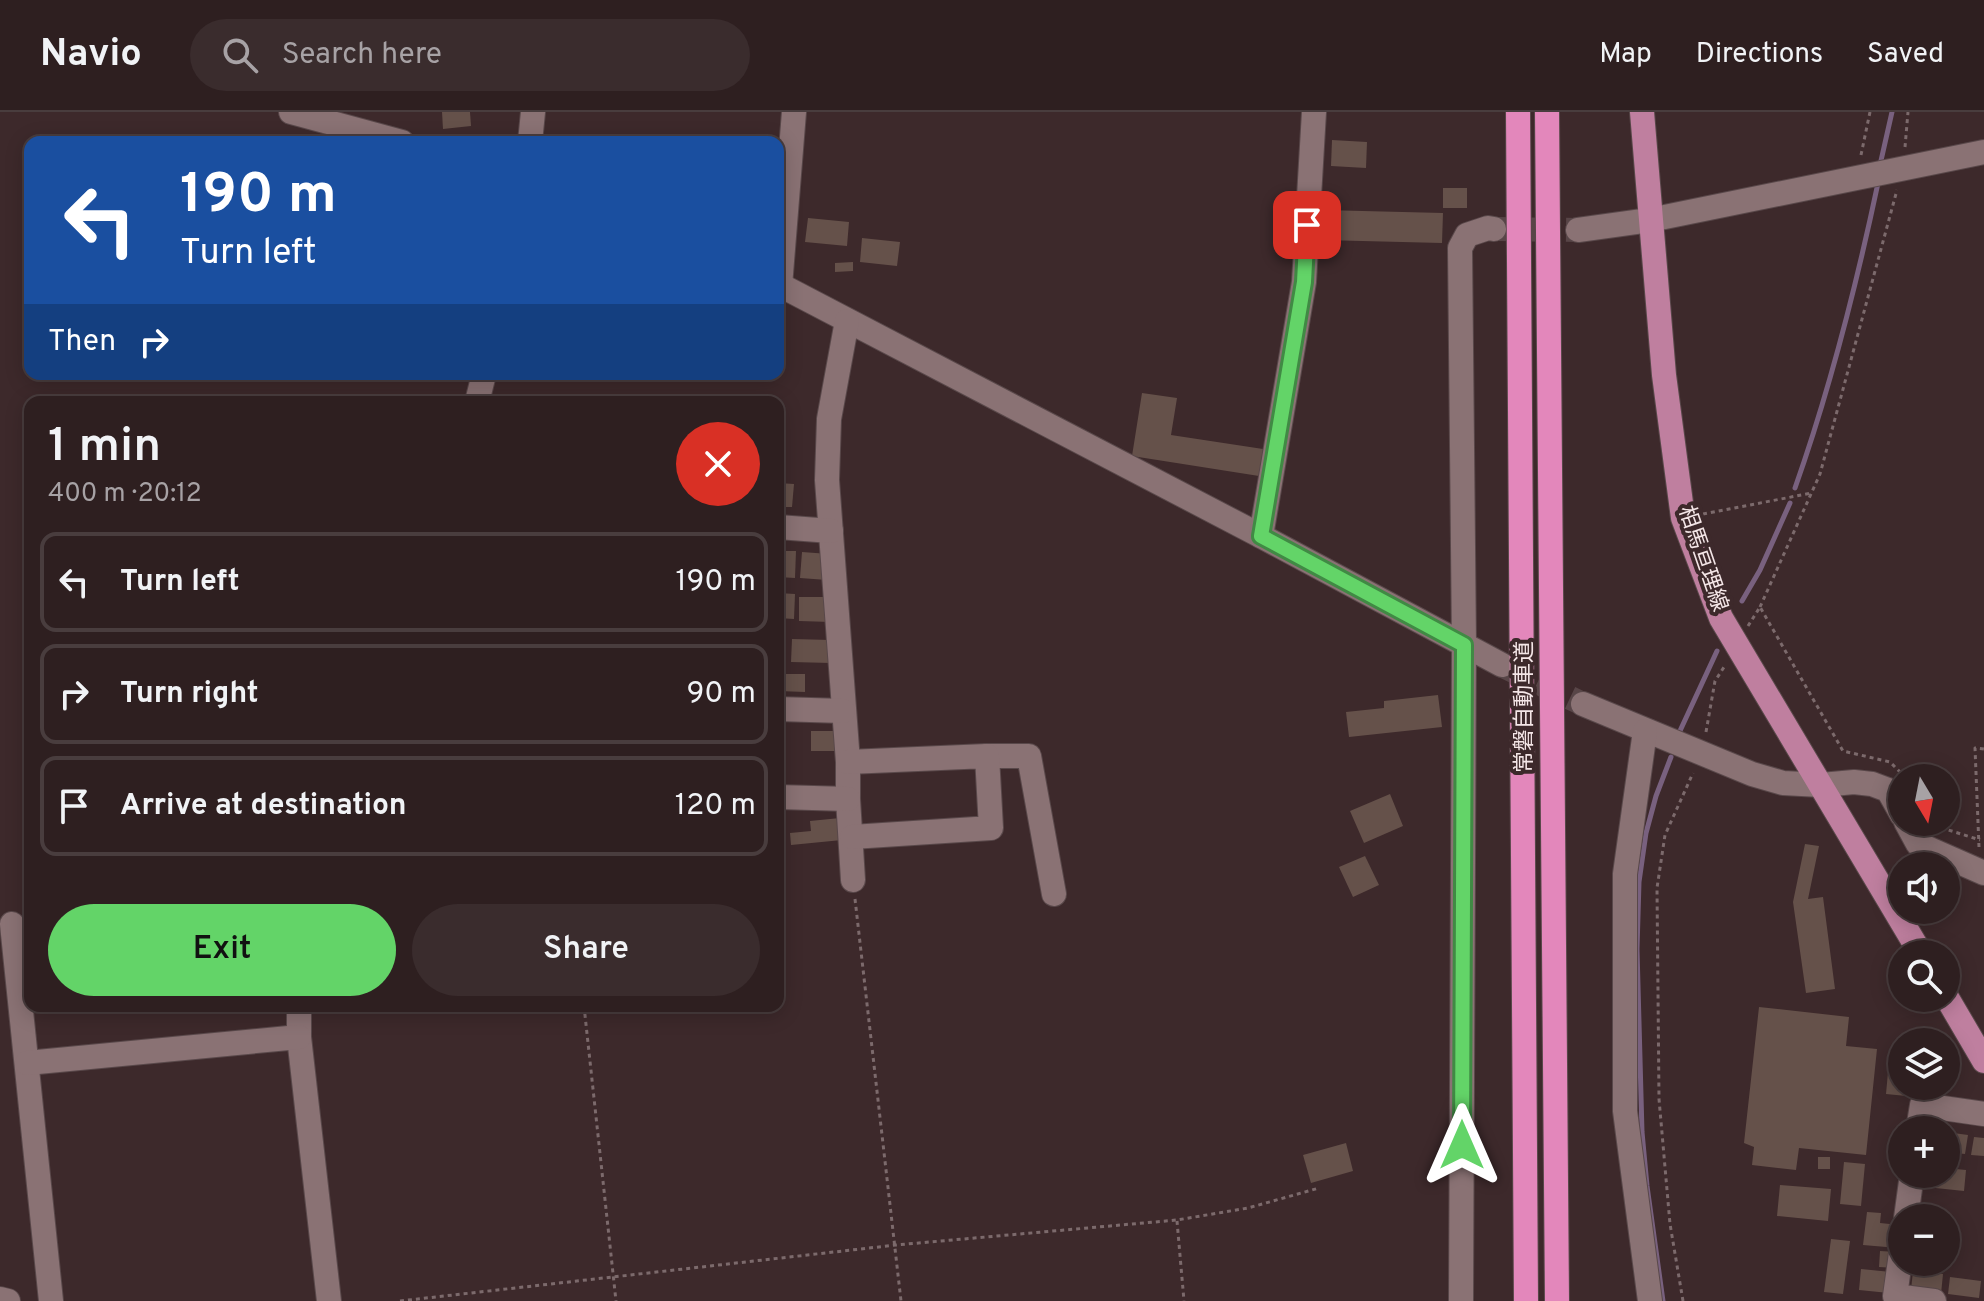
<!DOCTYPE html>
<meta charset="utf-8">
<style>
body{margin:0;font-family:Overpass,"Noto Sans JP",sans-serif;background:#3a2c2d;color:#f1f3f6;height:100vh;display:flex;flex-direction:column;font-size:30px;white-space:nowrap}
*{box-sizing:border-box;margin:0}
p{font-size:26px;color:#a7a2a5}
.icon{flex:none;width:44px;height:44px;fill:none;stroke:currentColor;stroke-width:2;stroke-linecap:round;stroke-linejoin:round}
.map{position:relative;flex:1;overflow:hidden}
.side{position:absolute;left:24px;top:284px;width:760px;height:616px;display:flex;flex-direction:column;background:#2e1f20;border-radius:16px;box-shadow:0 4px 20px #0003,0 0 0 2px #493d3e}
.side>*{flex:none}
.banner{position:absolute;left:24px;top:24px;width:760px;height:244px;border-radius:16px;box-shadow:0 4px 20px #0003,0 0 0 2px #493d3e;background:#1a4fa0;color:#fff;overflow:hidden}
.needle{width:52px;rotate:170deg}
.tools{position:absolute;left:1888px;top:652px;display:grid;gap:16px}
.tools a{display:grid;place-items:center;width:72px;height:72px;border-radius:50%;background:#2e1f20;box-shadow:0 4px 20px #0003,0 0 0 2px #493d3e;font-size:40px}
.pin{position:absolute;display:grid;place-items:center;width:68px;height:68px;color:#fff;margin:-34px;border-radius:16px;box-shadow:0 4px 12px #0006}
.me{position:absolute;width:88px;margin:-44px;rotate:0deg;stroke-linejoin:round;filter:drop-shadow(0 0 6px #0008)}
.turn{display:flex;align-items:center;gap:28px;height:168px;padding:0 24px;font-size:36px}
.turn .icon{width:104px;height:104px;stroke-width:2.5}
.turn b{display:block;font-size:56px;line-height:68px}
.then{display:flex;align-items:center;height:76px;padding:0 24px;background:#0003;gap:16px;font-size:30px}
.round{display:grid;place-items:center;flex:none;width:84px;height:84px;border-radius:42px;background:#3a2c2d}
.overview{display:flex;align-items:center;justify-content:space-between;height:136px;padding:0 24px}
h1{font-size:48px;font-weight:600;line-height:60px}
.cta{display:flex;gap:16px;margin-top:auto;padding:16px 24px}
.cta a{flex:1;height:92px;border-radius:48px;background:#63d468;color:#111;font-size:32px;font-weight:600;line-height:92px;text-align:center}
.cta a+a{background:#3a2c2d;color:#f1f3f6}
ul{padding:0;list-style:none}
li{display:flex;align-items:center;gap:24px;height:100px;margin:0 16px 12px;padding:0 8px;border:4px solid #493d3e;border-radius:16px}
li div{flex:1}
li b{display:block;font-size:30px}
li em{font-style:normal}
header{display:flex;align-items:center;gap:48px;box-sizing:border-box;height:112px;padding:0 40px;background:#2e1f20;border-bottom:2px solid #493d3e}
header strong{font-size:38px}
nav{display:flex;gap:44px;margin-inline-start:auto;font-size:28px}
.search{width:560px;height:72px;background:#3a2c2d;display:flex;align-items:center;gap:20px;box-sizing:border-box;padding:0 28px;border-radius:44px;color:#a7a2a5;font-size:30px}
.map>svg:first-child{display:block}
</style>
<header>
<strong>Navio</strong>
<div class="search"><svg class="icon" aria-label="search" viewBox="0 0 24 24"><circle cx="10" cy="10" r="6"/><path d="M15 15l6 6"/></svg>Search here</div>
<nav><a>Map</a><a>Directions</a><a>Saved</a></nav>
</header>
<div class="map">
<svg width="1984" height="1189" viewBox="0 0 1984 1189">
<rect width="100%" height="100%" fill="#3d292b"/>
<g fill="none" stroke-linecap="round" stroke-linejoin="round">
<!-- stream -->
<g stroke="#79617f" stroke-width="5">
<polyline points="1880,53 1892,0"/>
<path d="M1795,376C1830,277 1856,175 1878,71"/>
<polyline points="1742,489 1760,458 1790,391"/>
<polyline points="1679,621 1717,539"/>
<polyline points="1663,1189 1647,1074 1642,1020 1637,837 1639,770 1646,721 1656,684 1671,645"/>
</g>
</g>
<!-- building -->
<g fill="#65514a">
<polygon points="442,0 470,0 471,14 443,17"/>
<polygon points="1332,28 1367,30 1366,56 1331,54"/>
<rect x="1443" y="76" width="24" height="20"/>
<polygon points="1323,98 1443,101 1442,131 1322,128"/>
<polygon points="808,106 849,110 847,134 805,130"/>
<polygon points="862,126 900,130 897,154 860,150"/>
<polygon points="853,150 853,159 835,160 835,151"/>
<polygon points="505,262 531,262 530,268 504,266"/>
<polygon points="577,262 625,262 624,269 577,267"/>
<polygon points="1142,281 1177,286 1171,323 1263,337 1259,364 1132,344"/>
<polygon points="778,371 794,372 792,395 778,395"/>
<polygon points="778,439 796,439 795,466 778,465"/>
<polygon points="802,440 829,442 827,468 800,466"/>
<polygon points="778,481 795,482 794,507 778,506"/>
<polygon points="799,485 832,485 831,510 799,509"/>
<polygon points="792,527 831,528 831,551 791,550"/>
<polygon points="778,562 805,562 805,580 778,579"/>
<polygon points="1438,583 1442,615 1349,625 1346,600 1384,596 1384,589"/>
<rect x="811" y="619" width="30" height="20"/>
<polygon points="1390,682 1403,714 1364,731 1350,699"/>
<polygon points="840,706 842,728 791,733 790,721 811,719 810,709"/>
<polygon points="1805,732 1819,734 1808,787 1823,785 1835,877 1806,881 1793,790"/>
<polygon points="1365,744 1379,773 1353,785 1339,755"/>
<polygon points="1759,895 1849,905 1846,934 1877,937 1866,1043 1799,1036 1796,1058 1752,1053 1754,1035 1744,1031"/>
<polygon points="1888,960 1902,962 1902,974 1928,974 1927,986 1886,982"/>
<polygon points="1946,1020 1968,1023 1965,1042 1946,1040"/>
<polygon points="1974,1025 1984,1026 1984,1044 1971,1043"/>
<polygon points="1346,1031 1353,1059 1311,1071 1303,1043"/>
<rect x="1818" y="1045" width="12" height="12"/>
<polygon points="1844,1050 1865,1052 1861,1094 1840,1092"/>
<polygon points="1946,1056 1966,1058 1964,1079 1926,1075 1927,1062 1946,1062"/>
<polygon points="1780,1073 1831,1077 1828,1109 1777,1104"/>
<polygon points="1867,1100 1881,1101 1880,1111 1900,1113 1898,1136 1863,1133"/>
<polygon points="1831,1127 1850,1129 1843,1182 1824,1180"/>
<polygon points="1880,1139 1897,1140 1896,1156 1879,1155"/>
<polygon points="1861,1157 1891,1160 1889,1181 1859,1178"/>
<polygon points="1913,1159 1943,1162 1941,1182 1911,1178"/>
<polygon points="1950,1165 1981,1169 1979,1186 1948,1182"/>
</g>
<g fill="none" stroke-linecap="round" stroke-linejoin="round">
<!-- minor-tunnel -->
<g stroke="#584547" stroke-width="24" stroke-dasharray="24 12" stroke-linecap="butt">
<polyline points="1494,117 1578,118"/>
<polyline points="1505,555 1583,592"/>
</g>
<!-- minor casing -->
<g stroke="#59484a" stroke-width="26">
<g id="minor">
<polyline points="291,0 402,30"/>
<polyline points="530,30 533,0"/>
<polyline points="1578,118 1650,108 1984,40"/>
<polyline points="778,172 1261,424 1502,553"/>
<polyline points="780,174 794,0"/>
<polyline points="847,209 829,307 827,368 848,650 848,687 853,768"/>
<polyline points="477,290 484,262"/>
<polyline points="778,415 831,419"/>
<polyline points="1261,424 1304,170 1314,0"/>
<polyline points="1583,592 1752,662 1783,671 1821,673 1854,670 1872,672 1888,678 1902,703"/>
<polyline points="778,597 843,599"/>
<polyline points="1645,619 1625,762 1625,999 1650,1189"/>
<polyline points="987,644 1029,644 1054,782"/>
<polyline points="848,650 987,644 991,716 852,725"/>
<polyline points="778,685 848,687"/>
<polyline points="1906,710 1918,732 1984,761"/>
<polyline points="12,812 51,1189"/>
<polyline points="299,894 299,925 329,1189"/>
<polyline points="27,951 299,925"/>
<polyline points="1918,1018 1922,993 1984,1002"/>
<polyline points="1906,1106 1912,1062"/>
<polyline points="1902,1134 1895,1184 1934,1189"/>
<polyline points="0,1187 8,1189"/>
<polyline points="1461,1189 1464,533 1460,136 1467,123 1488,116 1494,117"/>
</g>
</g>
<!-- major casing -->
<g stroke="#59484a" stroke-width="26">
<g id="major">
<polyline points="1642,0 1664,263 1683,406 1721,506 1921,842"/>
<polyline points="1946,884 1984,949"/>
</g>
</g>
<!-- highway casing -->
<g stroke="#59484a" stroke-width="26">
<g id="highway">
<polyline points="1518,0 1526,1189"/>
<polyline points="1547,0 1557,1189"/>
</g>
</g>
<!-- path -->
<g stroke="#7c6a6c" stroke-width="3" stroke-dasharray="4 4" stroke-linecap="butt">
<polyline points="1905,35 1908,0"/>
<polyline points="1861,43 1870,0"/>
<polyline points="1703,402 1812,381"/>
<polyline points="1760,495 1820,362 1897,78"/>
<polyline points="1748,514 1760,495 1843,639 1890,650 1901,661"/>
<polyline points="1706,620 1715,569 1726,552"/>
<polyline points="1936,710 1939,715 1980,728"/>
<polyline points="1979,735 1975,636 1984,637"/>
<polyline points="855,787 901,1189"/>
<polyline points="584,894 616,1189"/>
<polyline points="1177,1109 1184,1189"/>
<polyline points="400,1189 896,1133 1177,1108 1248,1096 1319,1076"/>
<polyline points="1683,1189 1670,1112 1659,987 1657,776 1665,723 1693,661"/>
</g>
<!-- minor -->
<use href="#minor" stroke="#8a7274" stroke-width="24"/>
<!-- major -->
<use href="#major" stroke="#bf7f9f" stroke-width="24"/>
<!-- highway -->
<use href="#highway" stroke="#e387bb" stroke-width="24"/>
</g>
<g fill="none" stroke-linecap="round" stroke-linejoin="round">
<!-- route casing -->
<g stroke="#408a44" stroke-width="20">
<polyline id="route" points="1307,113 1304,170 1261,424 1464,533 1462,1033"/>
</g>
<!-- route -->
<use href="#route" stroke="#63d468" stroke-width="14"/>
</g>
<g text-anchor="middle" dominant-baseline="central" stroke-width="8" stroke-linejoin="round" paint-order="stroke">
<!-- street labels -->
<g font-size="22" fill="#f4e6e7" stroke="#3d292b">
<text transform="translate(1702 447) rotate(71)">相馬亘理線</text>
<text transform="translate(1525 595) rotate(-90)">常磐自動車道</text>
</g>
</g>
</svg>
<div class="tools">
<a><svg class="needle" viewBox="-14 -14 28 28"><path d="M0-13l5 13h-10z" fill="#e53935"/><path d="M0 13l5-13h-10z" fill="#a7a2a5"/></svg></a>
<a><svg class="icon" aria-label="sound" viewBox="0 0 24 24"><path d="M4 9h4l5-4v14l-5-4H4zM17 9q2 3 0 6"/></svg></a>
<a><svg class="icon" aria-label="search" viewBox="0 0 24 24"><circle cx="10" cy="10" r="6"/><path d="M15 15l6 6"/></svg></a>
<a><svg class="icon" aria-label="layers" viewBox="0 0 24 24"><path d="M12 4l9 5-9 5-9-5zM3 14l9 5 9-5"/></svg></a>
<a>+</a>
<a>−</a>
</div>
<div class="pin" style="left:1307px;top:113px;background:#d93025"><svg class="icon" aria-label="arrive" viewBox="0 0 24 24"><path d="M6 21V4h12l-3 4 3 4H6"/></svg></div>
<svg class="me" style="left:1462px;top:1033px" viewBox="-20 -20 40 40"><path d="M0-17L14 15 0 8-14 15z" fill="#63d468" stroke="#fff" stroke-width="4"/></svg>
<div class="banner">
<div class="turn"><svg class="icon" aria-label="left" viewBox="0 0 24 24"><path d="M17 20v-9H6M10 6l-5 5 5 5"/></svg><div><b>190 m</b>Turn left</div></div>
<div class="then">Then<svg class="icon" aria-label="right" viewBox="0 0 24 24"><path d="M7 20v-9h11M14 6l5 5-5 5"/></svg></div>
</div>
<section class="side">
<div class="overview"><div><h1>1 min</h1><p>400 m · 20:12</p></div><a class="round" style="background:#d93025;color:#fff"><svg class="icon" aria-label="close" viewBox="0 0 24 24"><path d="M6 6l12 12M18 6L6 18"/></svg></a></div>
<ul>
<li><svg class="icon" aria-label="left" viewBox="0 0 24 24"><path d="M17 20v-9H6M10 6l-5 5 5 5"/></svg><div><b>Turn left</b></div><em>190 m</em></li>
<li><svg class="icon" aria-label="right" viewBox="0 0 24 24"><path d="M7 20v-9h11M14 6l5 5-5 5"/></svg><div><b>Turn right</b></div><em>90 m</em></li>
<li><svg class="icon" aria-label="arrive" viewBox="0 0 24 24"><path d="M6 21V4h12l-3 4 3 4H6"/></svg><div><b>Arrive at destination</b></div><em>120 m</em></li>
</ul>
<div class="cta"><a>Exit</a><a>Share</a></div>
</section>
</div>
